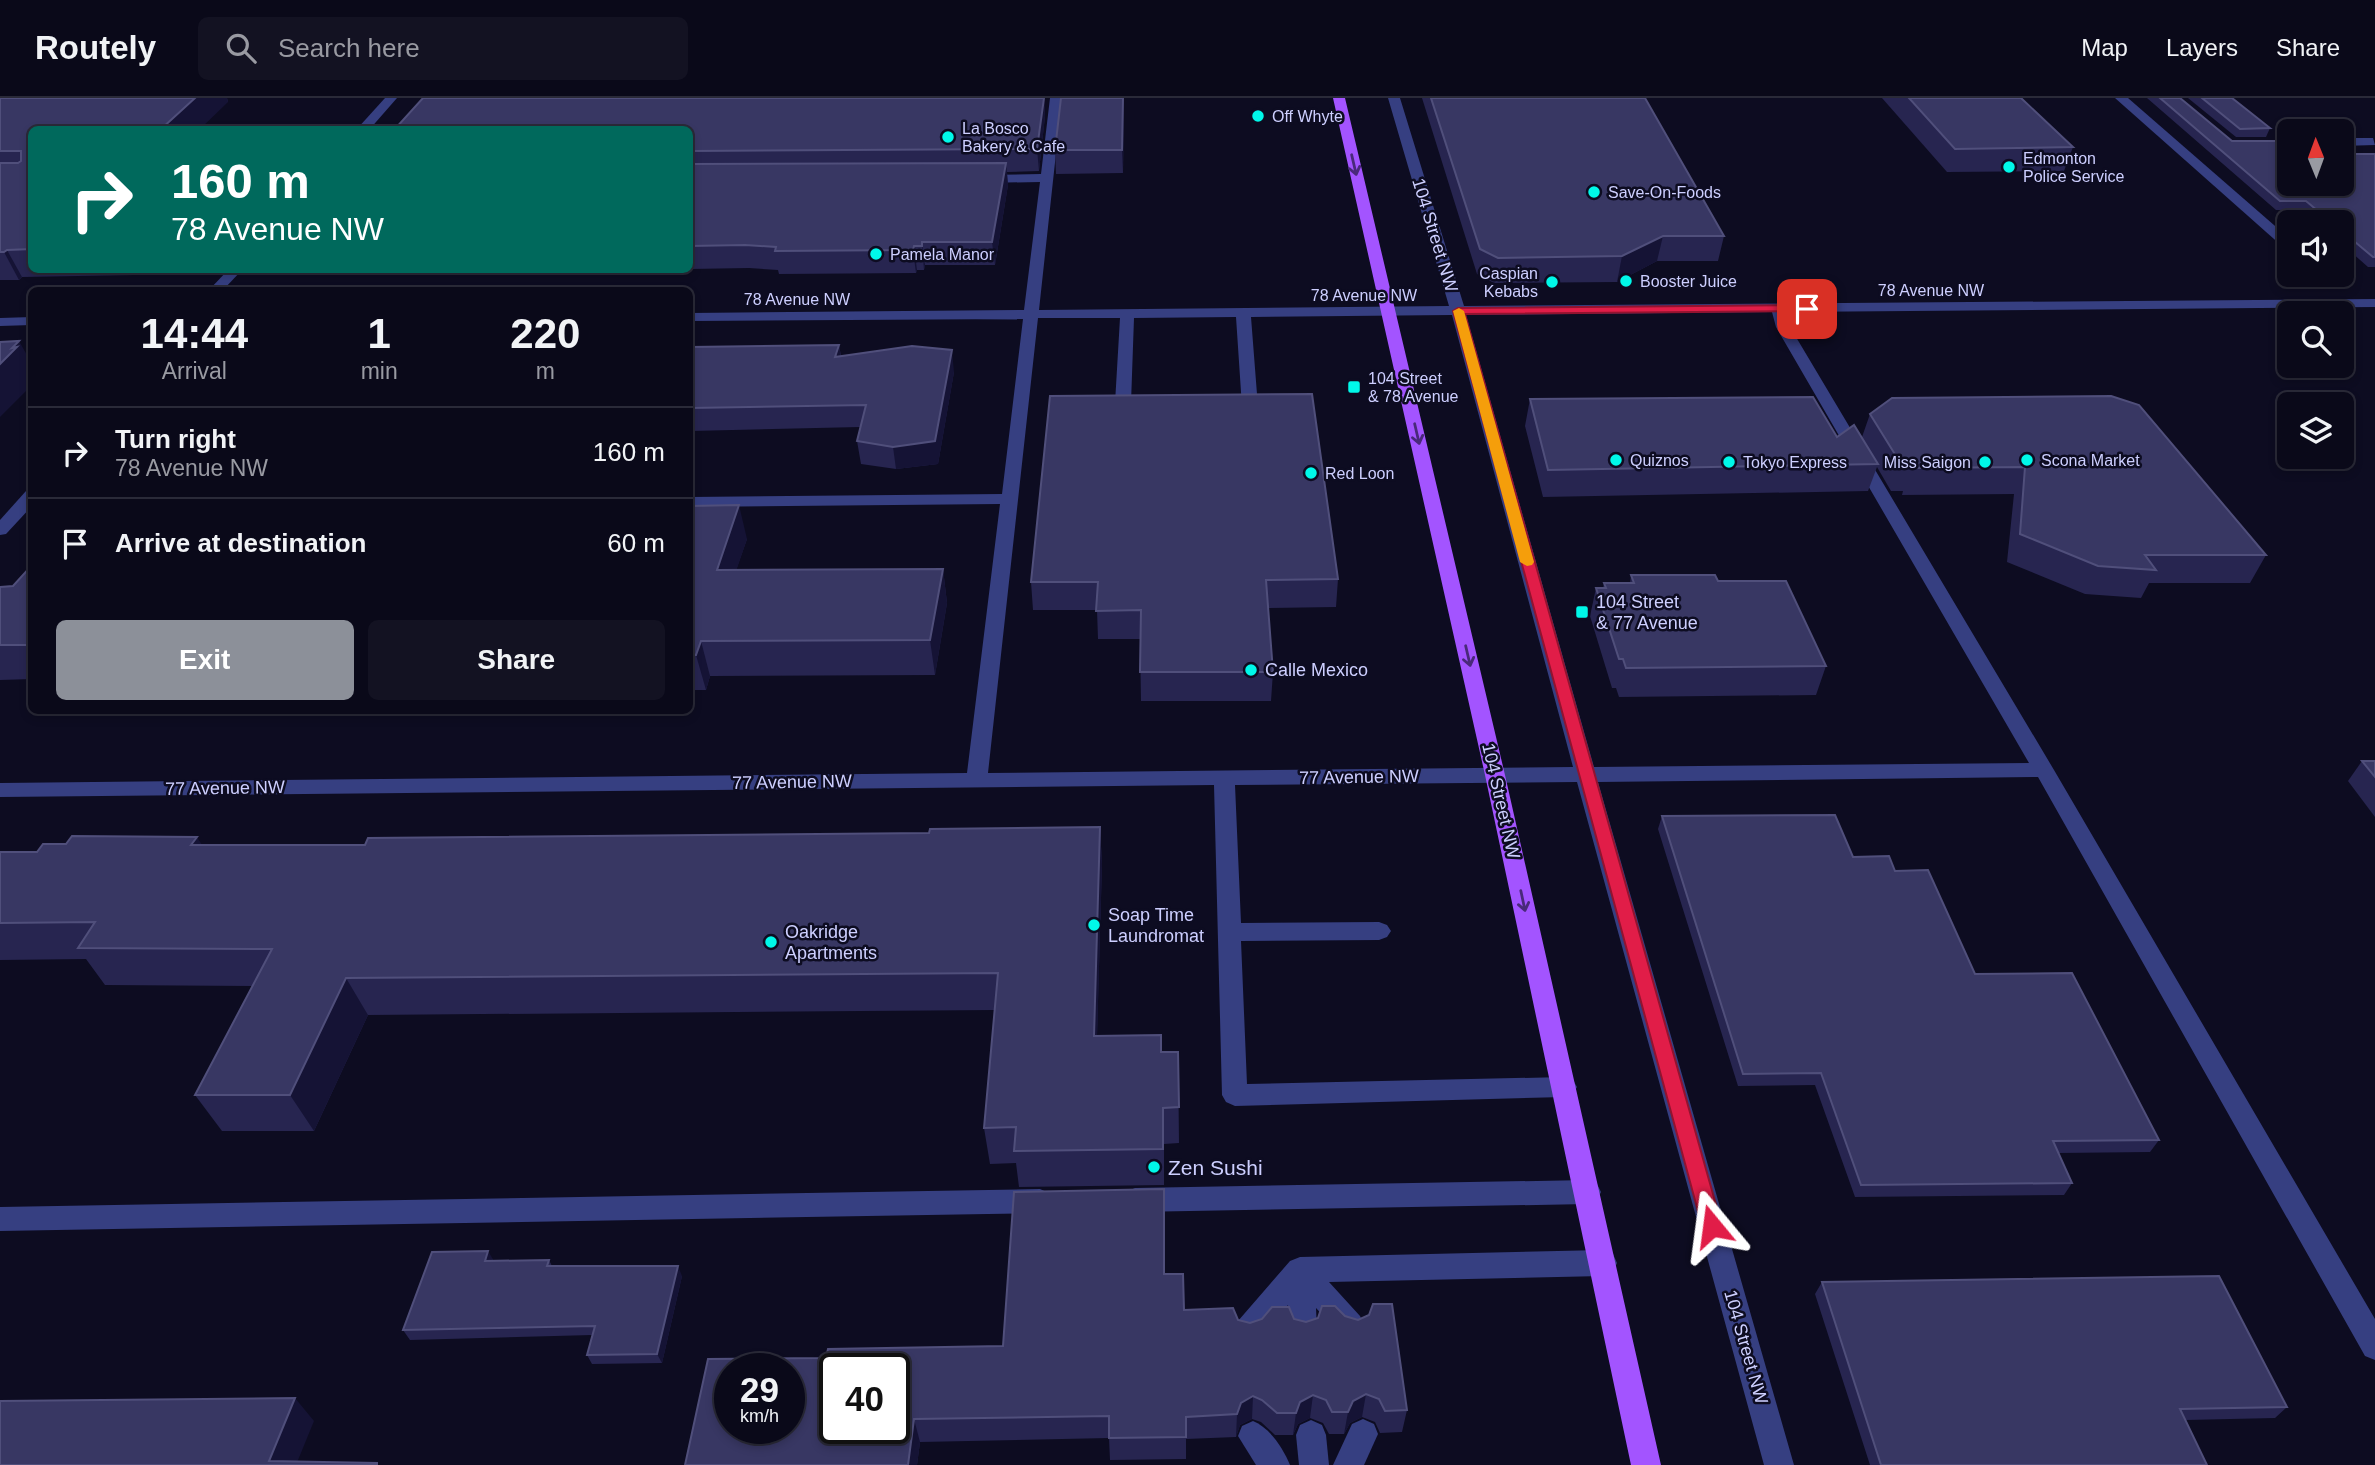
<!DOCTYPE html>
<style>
body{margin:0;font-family:Arial,sans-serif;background:#131222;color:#f1f3f6;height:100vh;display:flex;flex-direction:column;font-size:26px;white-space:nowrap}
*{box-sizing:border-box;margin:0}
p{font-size:23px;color:#999aa2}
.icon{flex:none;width:38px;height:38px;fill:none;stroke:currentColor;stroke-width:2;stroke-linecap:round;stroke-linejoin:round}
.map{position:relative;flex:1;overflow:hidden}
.sheet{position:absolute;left:28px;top:189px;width:665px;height:427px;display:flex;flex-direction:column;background:#0a0919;border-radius:10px;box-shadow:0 4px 10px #0003,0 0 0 2px #2a2a38}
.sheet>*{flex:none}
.guide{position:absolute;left:28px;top:28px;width:665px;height:147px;border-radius:10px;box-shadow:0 4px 10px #0003,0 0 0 2px #2a2a38;background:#00695c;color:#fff;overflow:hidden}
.needle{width:46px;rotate:359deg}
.buttons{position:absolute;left:2277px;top:21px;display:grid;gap:14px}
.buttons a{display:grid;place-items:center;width:77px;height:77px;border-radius:10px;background:#0a0919;box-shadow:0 4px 10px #0003,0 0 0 2px #2a2a38;font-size:35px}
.speed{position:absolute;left:714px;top:1255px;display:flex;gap:14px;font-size:35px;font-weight:700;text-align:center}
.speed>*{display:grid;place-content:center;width:91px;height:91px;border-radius:50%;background:#0a0919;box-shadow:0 4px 10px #0003,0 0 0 2px #2a2a38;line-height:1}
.speed small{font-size:18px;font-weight:400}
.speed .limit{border:4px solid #111;border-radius:10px;background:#fff;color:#111}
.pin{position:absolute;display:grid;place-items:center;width:60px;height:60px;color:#fff;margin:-30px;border-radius:14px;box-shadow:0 4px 10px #0006}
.me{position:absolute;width:77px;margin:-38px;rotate:344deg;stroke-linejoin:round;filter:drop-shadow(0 0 5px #0008)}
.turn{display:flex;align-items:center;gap:24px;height:147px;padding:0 28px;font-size:32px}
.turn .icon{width:91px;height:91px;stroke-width:2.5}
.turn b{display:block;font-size:49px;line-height:60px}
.eta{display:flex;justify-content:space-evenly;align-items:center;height:119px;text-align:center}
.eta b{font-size:42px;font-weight:700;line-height:49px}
.cta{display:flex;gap:14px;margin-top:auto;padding:14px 28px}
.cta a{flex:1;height:80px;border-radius:10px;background:#8c9099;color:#fff;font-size:28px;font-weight:700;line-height:80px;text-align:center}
.cta a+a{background:#131222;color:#f1f3f6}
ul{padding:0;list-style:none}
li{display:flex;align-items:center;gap:21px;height:91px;padding:0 28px;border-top:2px solid #2a2a38}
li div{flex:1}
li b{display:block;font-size:26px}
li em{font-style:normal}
header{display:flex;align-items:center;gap:42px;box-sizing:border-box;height:98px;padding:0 35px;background:#0a0919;border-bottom:2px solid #2a2a38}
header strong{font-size:33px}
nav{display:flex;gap:38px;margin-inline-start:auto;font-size:24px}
.search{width:490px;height:63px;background:#131222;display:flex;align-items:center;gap:18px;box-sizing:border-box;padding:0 24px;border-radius:10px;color:#999aa2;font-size:26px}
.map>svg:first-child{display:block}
</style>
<header>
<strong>Routely</strong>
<div class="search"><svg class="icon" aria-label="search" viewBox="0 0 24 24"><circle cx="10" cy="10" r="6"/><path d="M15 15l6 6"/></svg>Search here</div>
<nav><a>Map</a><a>Layers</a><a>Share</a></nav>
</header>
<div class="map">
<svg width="2375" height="1367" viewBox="0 0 2375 1367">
<rect width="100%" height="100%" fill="#0d0c21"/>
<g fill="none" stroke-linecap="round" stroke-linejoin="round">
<!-- minor -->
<g fill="#363f81" fill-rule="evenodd">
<polygon points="385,0 397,0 369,32 356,32"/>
<path d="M1050,0H1062L1039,212L1449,208L1388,0H1400L1464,208L2375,201V209L1787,214L1790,229L2054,672L2375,1221V1262L2365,1258L2038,679L1598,684L1794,1367H1764L1577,684L1235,687L1241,825L1379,824L1387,827L1391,833L1387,839L1379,842L1241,843L1247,986L1564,979L1573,982L1577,989L1573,996L1564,999L1235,1008L1226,1004L1222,997L1214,687L0,699V685L967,675L1000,406L690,409V399L1002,396L1023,221L690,223V215L1024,212L1040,84L981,85L975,81L981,77L1041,76ZM1772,214L1776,229L2029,665L1594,669L1466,217ZM1452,217L1573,669L988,675L1038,220H1120L1115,305L1123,310L1131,305L1134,220L1236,219L1242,309L1250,314L1258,309L1251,219Z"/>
<polygon points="2115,0 2128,0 2289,140 2289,150 2283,149"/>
<polygon points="2342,40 2373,40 2375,47 2342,48"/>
<polygon points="228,172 242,172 223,192 209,192"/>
<polygon points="32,219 32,227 0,228 0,220"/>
<polygon points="32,392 32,408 6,436 0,437 0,422 26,393"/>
<polygon points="1588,1082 1597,1086 1601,1094 1597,1102 1588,1106 1135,1114 1126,1110 1122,1102 1126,1094 1135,1090"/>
<polygon points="1040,1091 1049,1095 1053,1103 1049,1111 1040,1115 0,1133 0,1109"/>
<polygon points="1603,1152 1613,1156 1617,1165 1613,1174 1603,1178 1329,1184 1360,1218 1364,1227 1360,1236 1350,1240 1340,1236 1316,1210 1317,1232 1313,1242 1303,1245 1293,1242 1289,1232 1288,1207 1258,1243 1248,1246 1238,1243 1234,1233 1238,1223 1290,1163 1300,1159"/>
<polygon points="1363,1321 1374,1326 1378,1336 1364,1367 1333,1367 1352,1326"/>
<polygon points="1311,1322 1322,1327 1326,1337 1329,1367 1299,1367 1296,1337 1300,1327"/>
<path d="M1253,1323C1270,1330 1283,1350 1290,1367H1256L1238,1338L1242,1328Z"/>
</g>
<!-- major -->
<polygon fill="#a354ff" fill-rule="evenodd" points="1333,0 1345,0 1505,677 1661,1367 1631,1367 1485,677"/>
</g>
<!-- wall -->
<g fill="#272550">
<polygon points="0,0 227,0 228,4 32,32 32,172 164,172 140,172 135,177 22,179 19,182 0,182"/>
<polygon points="423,0 1044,0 1045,18 1039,73 1007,74 1008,87 995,167 925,167 924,172 917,172 916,175 779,176 778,172 749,170 690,171 690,32"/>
<polygon points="1124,0 1123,75 1056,76 1055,52"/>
<polygon points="1422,0 1645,0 1724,138 1718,163 1657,163 1617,184 1494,185 1477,176"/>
<polygon points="1882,0 2021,0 2073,49 2064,73 1947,74"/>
<polygon points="2147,0 2180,0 2232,43 2289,86 2375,56 2375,169 2368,169 2342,146 2342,124 2316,124 2301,112 2276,112"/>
<polygon points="2188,0 2232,0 2270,30 2266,39 2236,39"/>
<polygon points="306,172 672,172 308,176"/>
<polygon points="839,247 841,258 954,274 938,366 896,371 861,366 857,343 860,329 690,333 690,249"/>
<polygon points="1892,300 2266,457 2250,485 2149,485 2141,500 2085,496 2007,464 2014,396 1902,397 1903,393 1891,393 1877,369 1868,393 1543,399 1525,328 1530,301 1837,339 1862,339 1870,316"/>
<polygon points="690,408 747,441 736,472 943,471 947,505 935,577 710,578 706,592 690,592"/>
<polygon points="32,467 32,581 0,582 0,489 13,488"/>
<polygon points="1631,477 1718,483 1826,568 1816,597 1619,599 1616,590 1612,590 1590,518 1596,490 1603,490 1604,485 1630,485"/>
<polygon points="1338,481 1336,509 1268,510 1273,574 1271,603 1141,603 1140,541 1098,541 1097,512 1033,512 1031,484"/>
<polygon points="2362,663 2375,663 2375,719 2348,683"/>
<polygon points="1662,718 1853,759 1895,773 1975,876 2159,1042 2150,1054 2058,1055 2072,1085 2064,1097 1855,1099 1815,987 1738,988 1658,731"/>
<polygon points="1100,729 1102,766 1097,938 1161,954 1178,954 1179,1045 1164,1046 1164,1087 1019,1089 1016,1065 990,1066 984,1030 995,912 368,917 314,1033 222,1033 195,997 252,888 105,887 86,861 0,862 0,754 37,754 202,747 365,747 929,735"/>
<polygon points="549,1162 552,1168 682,1178 662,1265 592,1266 587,1257 592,1237 410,1242 403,1232 494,1163"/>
<polygon points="1165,1176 1184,1212 1250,1225 1294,1221 1407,1312 1402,1334 1380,1335 1375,1324 1362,1319 1350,1325 1344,1336 1329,1336 1323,1325 1310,1320 1298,1326 1293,1337 1275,1337 1261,1324 1252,1321 1240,1327 1236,1339 1186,1341 1186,1361 1110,1362 1109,1340 920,1344 917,1367 685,1367 826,1260 1003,1248"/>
<polygon points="1822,1184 2287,1309 2275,1320 2186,1322 2207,1367 1870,1367 1815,1196"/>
</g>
<!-- shaded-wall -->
<g fill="#151335">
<polygon points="195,0 227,0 228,4 199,32 160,32"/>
<polygon points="1044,0 1045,18 1039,73 1037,51"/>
<polygon points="1123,0 1124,0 1123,75 1122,52"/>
<polygon points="1006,65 1008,87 995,167 992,144"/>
<polygon points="1663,138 1657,163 1617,184 1622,158"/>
<polygon points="922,144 925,167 924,172 922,148"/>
<polygon points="914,148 917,172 916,175 913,152"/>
<polygon points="7,152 22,179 19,182 4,154"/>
<polygon points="132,172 140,172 135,177"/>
<polygon points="19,243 32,266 32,287 0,319 0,266"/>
<polygon points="839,247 842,268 835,259"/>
<polygon points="952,252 954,274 938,366 896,371 893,349"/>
<polygon points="739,407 747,441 725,506 717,472"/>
<polygon points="943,471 947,505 935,577 930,542"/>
<polygon points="701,543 710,578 706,592 696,557"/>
<polygon points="1100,729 1102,766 1096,974 1094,938"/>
<polygon points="197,739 220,776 191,747"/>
<polygon points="346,880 368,917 314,1033 290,997"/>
<polygon points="488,1153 494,1163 485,1163"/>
<polygon points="678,1168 682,1178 662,1265 657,1256"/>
<polygon points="1366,1296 1362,1319 1350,1325 1344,1336 1348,1314 1353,1303"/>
<polygon points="1313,1297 1310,1320 1298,1326 1293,1337 1296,1315 1300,1304"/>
<polygon points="1253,1298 1252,1321 1240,1327 1236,1339 1237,1316 1241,1305"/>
<polygon points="295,1300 314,1323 296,1367 269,1363"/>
<polygon points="914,1321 920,1344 917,1367 908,1367"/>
</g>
<!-- building -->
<g fill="#383763" stroke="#504f7b" stroke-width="2" fill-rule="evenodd">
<polygon points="0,0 195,0 160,32 32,32 32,151 7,152 4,154 0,154 0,65 18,65 21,63 21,53 0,53"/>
<polygon points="423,0 1044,0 1037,51 690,53 690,32 394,32"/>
<polygon points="1061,0 1123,0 1122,52 1055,52"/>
<polygon points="1431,0 1645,0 1724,138 1663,138 1622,158 1498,160 1480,151"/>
<polygon points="1909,0 2021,0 2073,49 1955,51"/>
<polygon points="2160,0 2180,0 2232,43 2286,43 2289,46 2289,86 2342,86 2342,56 2375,56 2375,159 2373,159 2342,133 2342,124 2331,124 2306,103 2280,103"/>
<polygon points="2202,0 2232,0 2270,30 2240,31"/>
<polygon points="1006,65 992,144 922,144 922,148 914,148 913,152 775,153 776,149 745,147 690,148 690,66"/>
<polygon points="19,243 12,250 17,249 0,266 0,244"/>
<polygon points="839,247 835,259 912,248 952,252 935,343 893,349 857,343 866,307 690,310 690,249"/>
<polygon points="1312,296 1338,481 1266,482 1273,574 1140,574 1141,512 1096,513 1098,484 1031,484 1050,298"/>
<polygon points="2111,298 2139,307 2266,457 2145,457 2156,472 2098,468 2020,436 2025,369 1912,370 1916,365 1901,366 1870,316 1892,300"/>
<polygon points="1813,299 1837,339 1854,327 1878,366 1548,372 1530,301"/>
<polygon points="739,407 717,472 943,471 930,542 701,543 696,557 690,557 690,408"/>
<polygon points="32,467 32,547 0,547 0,489 13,488"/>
<polygon points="1631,477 1715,477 1718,483 1786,483 1826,568 1626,570 1623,561 1619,561 1596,490 1606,490 1604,485 1634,485"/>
<polygon points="2362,663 2375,663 2375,679"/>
<polygon points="1835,717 1853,759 1889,758 1895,773 1928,772 1975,876 2072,875 2159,1042 2053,1043 2072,1085 1861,1087 1821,975 1743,976 1662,718"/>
<polygon points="1100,729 1094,938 1161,937 1161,954 1178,954 1179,1009 1163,1010 1163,1051 1014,1053 1016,1029 984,1030 998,875 346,880 290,997 195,997 272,851 78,850 95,824 0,825 0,754 37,754 43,746 66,746 72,738 197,739 191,747 365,747 368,740 929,735 930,731"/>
<path d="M1164,1091V1176H1183L1184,1212L1233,1210L1238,1222L1250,1225L1262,1221L1272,1209H1289L1294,1221L1306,1224L1318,1220L1322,1208H1335L1345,1218L1358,1222L1369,1217L1373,1206H1392L1407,1312L1385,1313L1379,1301L1366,1296L1353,1303L1348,1314H1332L1326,1302L1313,1297L1300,1304L1296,1315H1277L1262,1302L1253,1298L1241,1305L1237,1316L1186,1319V1339L1109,1340V1318L914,1321L908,1367H685L708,1261L826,1260L828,1251L1003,1248L1014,1094ZM730,1270H789V1330H730ZM835,1270H894V1330H835Z"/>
<polygon points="488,1153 485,1163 549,1162 547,1168 678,1168 657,1256 587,1257 595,1228 403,1232 432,1154"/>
<polygon points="2219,1178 2287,1309 2180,1311 2207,1367 1881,1367 1822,1184"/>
<polygon points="295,1300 269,1363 377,1365 377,1367 0,1367 0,1303"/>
</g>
<!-- one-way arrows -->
<defs><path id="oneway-shaft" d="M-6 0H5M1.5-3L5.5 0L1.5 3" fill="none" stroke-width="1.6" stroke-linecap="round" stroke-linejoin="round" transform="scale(1.75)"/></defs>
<g stroke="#49297a">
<use href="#oneway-shaft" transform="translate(1354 67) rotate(77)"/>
<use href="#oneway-shaft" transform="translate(1417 336) rotate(77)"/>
<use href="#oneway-shaft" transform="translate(1468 558) rotate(77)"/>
<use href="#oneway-shaft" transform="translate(1523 803) rotate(78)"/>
</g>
<!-- route -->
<polygon fill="#e11d48" stroke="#92132f" stroke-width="2" points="1807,207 1810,208 1810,213 1465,216 1722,1128 1719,1135 1712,1137 1705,1135 1702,1128 1453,213 1458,210"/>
<!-- slow -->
<polygon fill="#f59e0b" points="1459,210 1464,213 1534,464 1532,467 1527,468 1520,464 1453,213"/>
<!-- markers -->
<g fill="#00f8e9" stroke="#0d0c21" stroke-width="2.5">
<circle cx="1258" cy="18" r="7"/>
<circle cx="948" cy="39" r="7"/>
<circle cx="2009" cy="69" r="7"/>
<circle cx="1594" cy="94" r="7"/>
<circle cx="876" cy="156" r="7"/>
<circle cx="1626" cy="183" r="7"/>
<circle cx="1552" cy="184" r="7"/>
<rect x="1347" y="282" width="14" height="14" rx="3.5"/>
<circle cx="1616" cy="362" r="7"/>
<circle cx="2027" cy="362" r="7"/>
<circle cx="1729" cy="364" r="7"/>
<circle cx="1985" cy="364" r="7"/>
<circle cx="1311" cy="375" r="7"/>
<rect x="1575" y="507" width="14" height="14" rx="3.5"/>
<circle cx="1251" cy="572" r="7"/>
<circle cx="1094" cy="827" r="7"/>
<circle cx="771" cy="844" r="7"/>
<circle cx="1154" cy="1069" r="7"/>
</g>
<g text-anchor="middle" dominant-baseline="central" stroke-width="5" stroke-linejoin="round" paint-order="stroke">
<!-- far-poi labels -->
<g font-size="16" fill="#cdcfff" stroke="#0d0c21" text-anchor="start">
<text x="1272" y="18">Off Whyte</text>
<text x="962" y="30">La Bosco<tspan x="962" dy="18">Bakery &amp; Cafe</tspan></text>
<text x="2023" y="60">Edmonton<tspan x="2023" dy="18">Police Service</tspan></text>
<text x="1608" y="94">Save-On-Foods</text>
<text x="890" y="156">Pamela Manor</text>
<text x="1538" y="175" text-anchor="end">Caspian<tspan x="1538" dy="18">Kebabs</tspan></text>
<text x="1640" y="183">Booster Juice</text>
<text x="1368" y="280">104 Street<tspan x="1368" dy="18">&amp; 78 Avenue</tspan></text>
<text x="1630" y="362">Quiznos</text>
<text x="2041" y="362">Scona Market</text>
<text x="1743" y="364">Tokyo Express</text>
<text x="1971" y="364" text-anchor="end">Miss Saigon</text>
<text x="1325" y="375">Red Loon</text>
</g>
<!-- far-street labels -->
<g font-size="16" fill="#cdcfff" stroke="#0d0c21">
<text x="1931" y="192">78 Avenue NW</text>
<text x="1364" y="197">78 Avenue NW</text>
<text x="797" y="201">78 Avenue NW</text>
</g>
<!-- street labels -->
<g font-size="18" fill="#cdcfff" stroke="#0d0c21">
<text transform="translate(1435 137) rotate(73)">104 Street NW</text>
<text transform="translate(1359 679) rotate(-1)">77 Avenue NW</text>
<text transform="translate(792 684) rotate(-1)">77 Avenue NW</text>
<text transform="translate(225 690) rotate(-1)">77 Avenue NW</text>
<text transform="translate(1501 703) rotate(77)">104 Street NW</text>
<text transform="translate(1746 1249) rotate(74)">104 Street NW</text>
</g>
<!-- poi labels -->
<g font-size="18" fill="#cdcfff" stroke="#0d0c21" text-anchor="start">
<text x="1596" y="504">104 Street<tspan x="1596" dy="21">&amp; 77 Avenue</tspan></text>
<text x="1265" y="572">Calle Mexico</text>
<text x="1108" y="817">Soap Time<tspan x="1108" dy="21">Laundromat</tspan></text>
<text x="785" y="834">Oakridge<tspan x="785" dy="21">Apartments</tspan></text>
</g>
<!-- near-poi labels -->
<g font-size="21" fill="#cdcfff" stroke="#0d0c21" text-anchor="start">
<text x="1168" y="1069">Zen Sushi</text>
</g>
</g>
</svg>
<div class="buttons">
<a><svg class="needle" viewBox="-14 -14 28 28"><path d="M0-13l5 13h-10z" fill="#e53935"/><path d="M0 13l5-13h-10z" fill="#999aa2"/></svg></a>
<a><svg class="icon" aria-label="sound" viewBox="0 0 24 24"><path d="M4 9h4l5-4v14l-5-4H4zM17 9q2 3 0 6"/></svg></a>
<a><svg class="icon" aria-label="search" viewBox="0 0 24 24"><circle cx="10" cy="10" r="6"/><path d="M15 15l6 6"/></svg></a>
<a><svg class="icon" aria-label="layers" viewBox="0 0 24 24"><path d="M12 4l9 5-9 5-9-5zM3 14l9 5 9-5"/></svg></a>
</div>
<div class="speed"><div>29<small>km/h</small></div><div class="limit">40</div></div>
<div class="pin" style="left:1807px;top:211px;background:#d93025"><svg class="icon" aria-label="arrive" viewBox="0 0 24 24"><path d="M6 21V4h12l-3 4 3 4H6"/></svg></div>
<svg class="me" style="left:1712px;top:1128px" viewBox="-20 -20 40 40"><path d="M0-17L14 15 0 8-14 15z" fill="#e11d48" stroke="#fff" stroke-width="4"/></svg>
<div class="guide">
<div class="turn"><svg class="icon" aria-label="right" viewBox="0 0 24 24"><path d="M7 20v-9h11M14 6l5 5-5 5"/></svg><div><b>160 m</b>78 Avenue NW</div></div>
</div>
<section class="sheet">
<div class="eta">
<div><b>14:44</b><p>Arrival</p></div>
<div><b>1</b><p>min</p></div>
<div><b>220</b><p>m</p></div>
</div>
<ul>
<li><svg class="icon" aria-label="right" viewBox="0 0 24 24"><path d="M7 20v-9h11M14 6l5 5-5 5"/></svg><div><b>Turn right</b><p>78 Avenue NW</p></div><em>160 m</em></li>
<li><svg class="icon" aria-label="arrive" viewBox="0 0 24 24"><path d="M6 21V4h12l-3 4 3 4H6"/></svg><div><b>Arrive at destination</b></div><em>60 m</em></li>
</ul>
<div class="cta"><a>Exit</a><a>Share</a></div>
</section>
</div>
